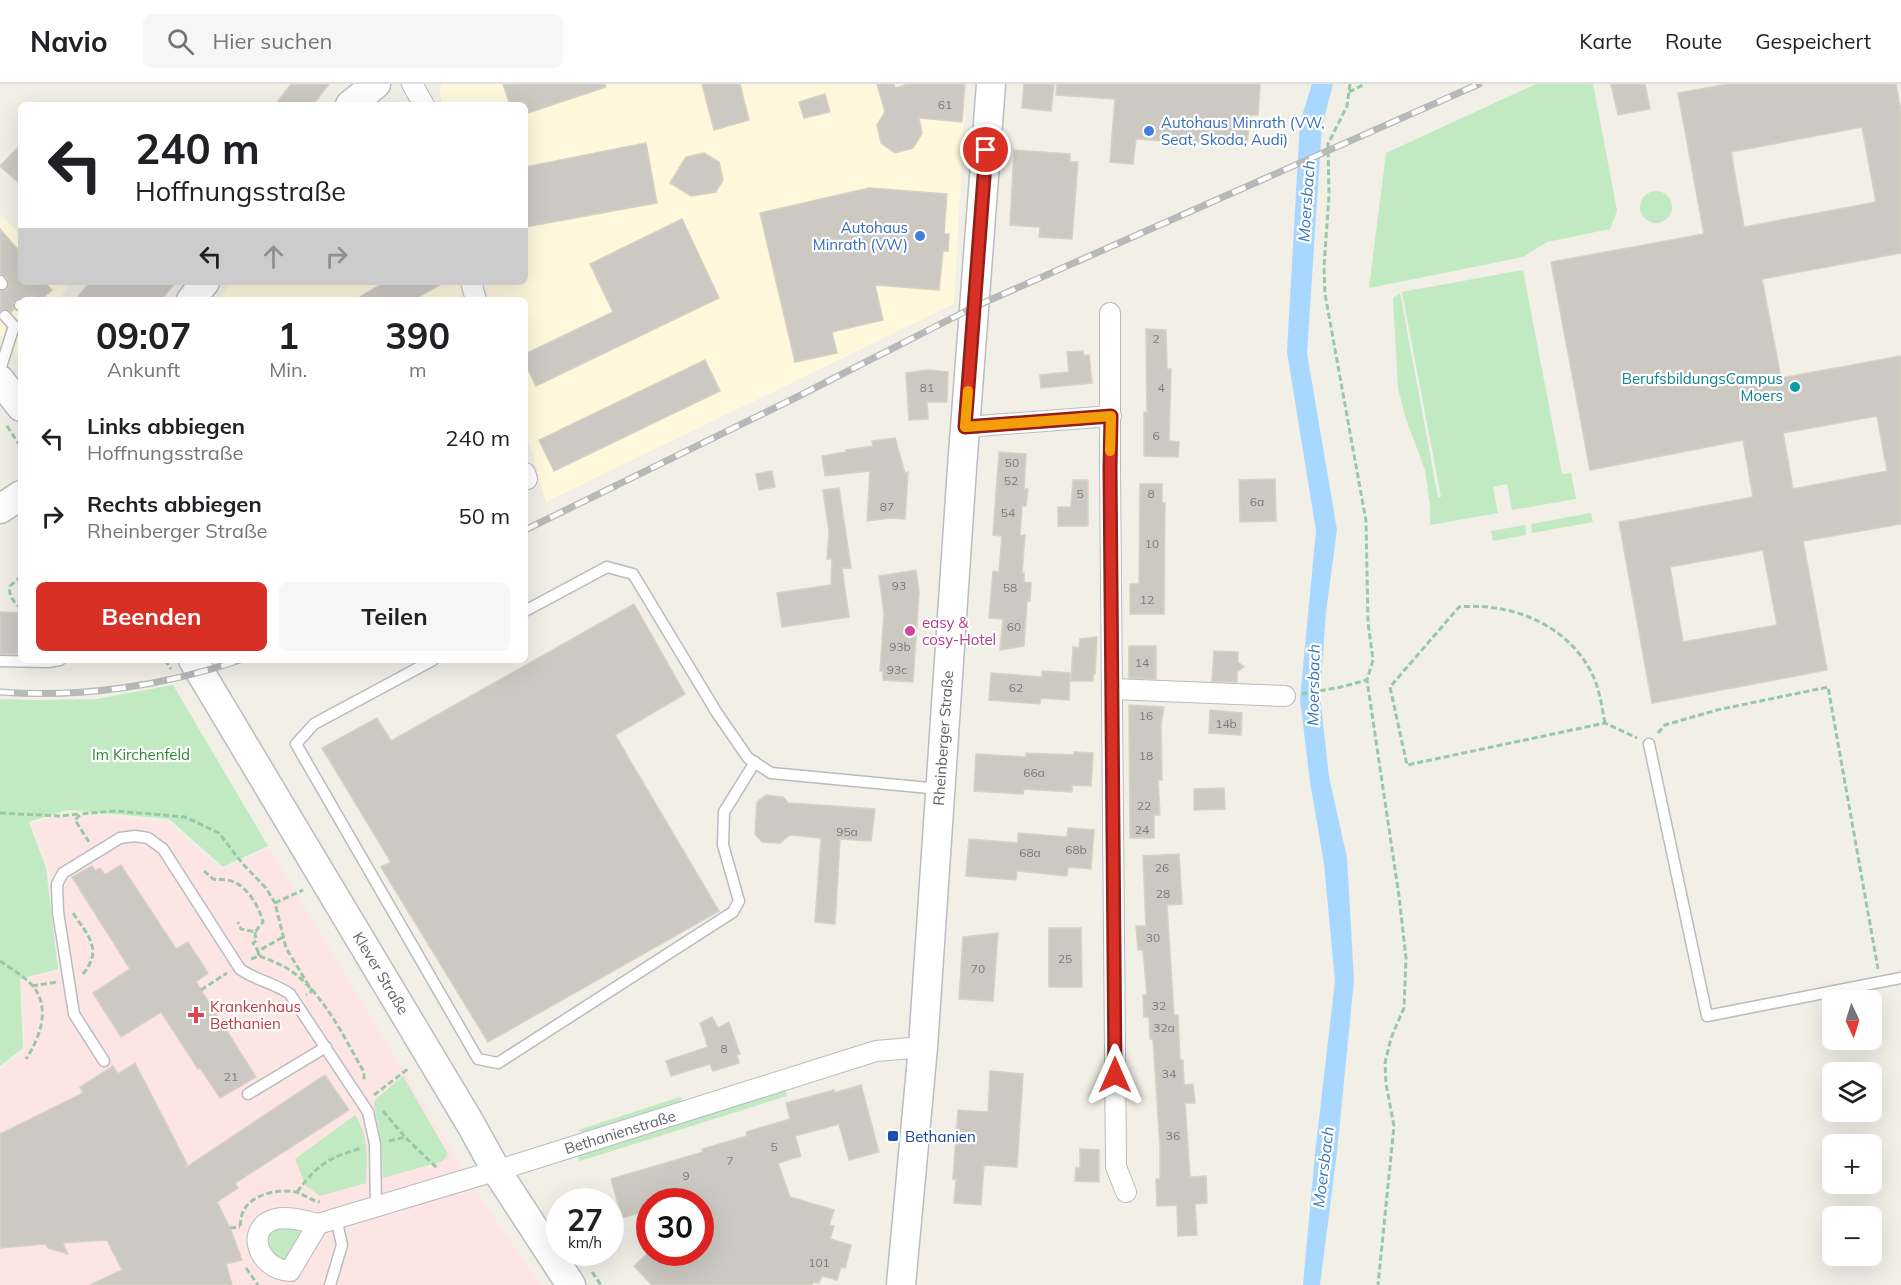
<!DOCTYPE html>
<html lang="de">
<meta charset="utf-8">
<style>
body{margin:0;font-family:Mulish,sans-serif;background:#f6f6f6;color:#202124;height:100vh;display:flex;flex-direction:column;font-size:22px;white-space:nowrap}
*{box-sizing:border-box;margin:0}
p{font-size:20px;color:#757577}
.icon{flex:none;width:33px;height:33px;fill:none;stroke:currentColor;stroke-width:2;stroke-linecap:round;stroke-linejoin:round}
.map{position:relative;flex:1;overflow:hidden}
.sheet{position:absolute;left:18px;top:213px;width:510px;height:366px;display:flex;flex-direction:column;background:#fff;border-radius:9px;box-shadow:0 6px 24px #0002}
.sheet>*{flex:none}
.guide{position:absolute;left:18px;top:18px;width:510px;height:183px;border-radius:9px;box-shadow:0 6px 24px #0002;background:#fff;color:#202124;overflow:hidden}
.needle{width:39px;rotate:176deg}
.tools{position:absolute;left:1822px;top:906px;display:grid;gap:12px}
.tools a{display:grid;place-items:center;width:60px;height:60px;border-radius:9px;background:#fff;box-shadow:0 6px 24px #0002;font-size:30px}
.speed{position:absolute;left:546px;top:1104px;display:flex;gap:12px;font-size:30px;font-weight:700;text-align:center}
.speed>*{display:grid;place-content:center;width:78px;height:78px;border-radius:50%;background:#fff;box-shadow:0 6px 24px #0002;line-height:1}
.speed small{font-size:15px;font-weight:400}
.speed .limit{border:9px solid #d22;background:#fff;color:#111}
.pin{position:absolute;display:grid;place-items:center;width:51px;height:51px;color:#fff;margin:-26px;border:3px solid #fff;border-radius:50%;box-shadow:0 2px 6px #0007}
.me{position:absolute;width:66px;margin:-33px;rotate:0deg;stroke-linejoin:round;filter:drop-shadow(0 0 4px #0008)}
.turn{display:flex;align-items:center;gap:21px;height:126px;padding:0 18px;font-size:27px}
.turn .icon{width:78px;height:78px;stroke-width:2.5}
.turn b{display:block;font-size:42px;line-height:51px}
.lanes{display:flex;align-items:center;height:57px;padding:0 18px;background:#0003;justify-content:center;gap:30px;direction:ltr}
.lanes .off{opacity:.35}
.eta{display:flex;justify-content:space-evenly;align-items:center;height:102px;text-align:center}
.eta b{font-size:36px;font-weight:700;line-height:42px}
.action{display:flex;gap:12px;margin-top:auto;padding:12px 18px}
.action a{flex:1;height:69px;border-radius:9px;background:#d93025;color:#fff;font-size:24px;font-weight:700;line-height:69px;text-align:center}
.action a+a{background:#f6f6f6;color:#202124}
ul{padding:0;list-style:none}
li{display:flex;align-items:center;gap:18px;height:78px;padding:0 18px}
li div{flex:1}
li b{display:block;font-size:22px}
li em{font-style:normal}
header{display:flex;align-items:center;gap:36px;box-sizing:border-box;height:84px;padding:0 30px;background:#fff;border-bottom:2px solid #e0e0e0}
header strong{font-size:28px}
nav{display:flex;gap:33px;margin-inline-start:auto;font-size:21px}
.search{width:420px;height:54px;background:#f6f6f6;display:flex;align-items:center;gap:15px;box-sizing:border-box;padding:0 21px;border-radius:9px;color:#757577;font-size:22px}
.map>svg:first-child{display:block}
</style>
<header>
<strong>Navio</strong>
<div class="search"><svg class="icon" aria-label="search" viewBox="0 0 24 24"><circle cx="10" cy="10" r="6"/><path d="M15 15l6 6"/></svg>Hier suchen</div>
<nav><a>Karte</a><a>Route</a><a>Gespeichert</a></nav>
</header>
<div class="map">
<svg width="1901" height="1201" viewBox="0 0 1901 1201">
<rect width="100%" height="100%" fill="#f1efe6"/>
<!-- commercial -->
<g fill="#fff8dd">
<polygon points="441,0 966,0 954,220 546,418 525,344 525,216 489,216 484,198 525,198 525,21 443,21 440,9"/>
<polygon points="2,131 21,152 21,198 62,198 67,204 58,216 21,216 21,269 18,272 0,251 0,133"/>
<polygon points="232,198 465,198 470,216 217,216"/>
</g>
<!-- medical -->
<polygon fill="#fde5e3" points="70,729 168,738 221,786 269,764 479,1112 541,1201 0,1201 0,986 25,967 21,896 59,886 50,786 31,739"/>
<!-- green -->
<g fill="#c1eac2">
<polygon points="1536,0 1593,0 1617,127 1610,145 1547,158 1523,173 1369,204 1386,69"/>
<circle cx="1656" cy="123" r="16"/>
<polygon points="1523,186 1562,390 1571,389 1576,415 1512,426 1507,400 1493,403 1498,429 1430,441 1430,422 1425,386 1405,332 1398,304 1393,214 1400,209 1438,413 1441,413 1402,208"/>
<polygon points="1591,429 1593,438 1532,449 1531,440"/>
<polygon points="1525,441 1526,451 1493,457 1491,447"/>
<polygon points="173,601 268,762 223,783 169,735 68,726 29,738 46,784 58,885 20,895 23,964 0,982 0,615 35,616 97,615"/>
<polygon points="403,992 448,1070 443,1077 383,1094 382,1062 374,1020 375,1016"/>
<polygon points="785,1006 787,1012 580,1077 576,1070"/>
<polygon points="680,1013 685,1019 584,1050 578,1046"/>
<path d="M355,1031C369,1052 367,1075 366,1099L320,1112L306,1102L295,1075Z"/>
<polygon points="273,1142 297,1143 300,1151 288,1175 278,1174 269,1169 267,1150"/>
</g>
<!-- water -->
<polygon fill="#a8d8ff" points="1312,0 1333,0 1322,42 1307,269 1337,446 1326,528 1320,611 1329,693 1347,774 1354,896 1337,1068 1320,1201 1303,1201 1315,1070 1335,897 1324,780 1310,698 1300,615 1316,447 1287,268 1300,38"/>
<!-- building -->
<g fill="#ccc9c3" stroke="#d6d1c4" stroke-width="1.5" fill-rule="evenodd">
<polygon points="291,0 329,0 313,21 275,21"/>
<polygon points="503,0 605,0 606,3 525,30 525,21 510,21"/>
<polygon points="702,0 740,0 749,36 714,46"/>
<polygon points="877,0 894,0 895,4 908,0 965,0 962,38 919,34 922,49 913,64 895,69 881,59 877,41 885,28"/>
<polygon points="1024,0 1054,0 1051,27 1022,24"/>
<polygon points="1057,0 1260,0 1258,31 1250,31 1247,62 1136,55 1133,80 1110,78 1115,15 1056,11"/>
<polygon points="1611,0 1645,0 1650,25 1618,31"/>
<path d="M1728,0H1896L1901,27V169L1762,195L1781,294L1901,272V440L1803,457L1827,586L1652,619L1619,438L1753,413L1743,356L1590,386L1551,178L1704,150L1678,9ZM1862,43L1876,118L1744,143L1731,68ZM1877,332L1887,387L1793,405L1783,349ZM1763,466L1777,541L1683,558L1670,483Z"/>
<polygon points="825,10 830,28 804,34 799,18"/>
<polygon points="646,59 657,119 525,143 525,83"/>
<polygon points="21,60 21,101 0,82"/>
<polygon points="1014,66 1070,70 1070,78 1078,78 1072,155 1039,153 1040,143 1010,141"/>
<polygon points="704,69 719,78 723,96 716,108 691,112 670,99 686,73"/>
<polygon points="869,104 947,110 944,150 949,150 948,167 943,167 939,206 875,201 883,236 832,248 837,269 795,278 760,129"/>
<polygon points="682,135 719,214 536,302 525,279 525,270 613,228 590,180"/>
<polygon points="0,145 21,169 21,198 49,198 46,200 52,206 40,216 36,216 32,211 26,216 18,214 13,219 14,225 11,228 7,225 0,227 0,207 7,206 9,200 6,193 0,190"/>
<polygon points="90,198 176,198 161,216 75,216"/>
<polygon points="385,198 445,198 413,216 355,216"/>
<polygon points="1146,245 1166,246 1167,285 1171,285 1169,357 1179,358 1178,373 1144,372 1144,328 1147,329"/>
<polygon points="1083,267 1084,272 1089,271 1092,299 1041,304 1040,291 1069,288 1067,268"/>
<polygon points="705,276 720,307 554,387 539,356"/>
<polygon points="928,286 948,288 947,318 927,318 928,335 909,336 906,289"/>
<polygon points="895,354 905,389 908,388 905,435 890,434 867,437 870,387 825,392 822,372 846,368 846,366 873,362 872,357"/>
<polygon points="999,368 1026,370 1024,405 1028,405 1026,422 1022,422 1020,452 1025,451 1022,489 1024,489 1024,498 1031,499 1030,517 1027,517 1024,562 1000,566 1003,535 989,534 993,487 999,488 1002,452 993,451"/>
<polygon points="772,387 775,403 759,406 756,390"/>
<polygon points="1275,395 1276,437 1240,438 1239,396"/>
<polygon points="1073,396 1088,396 1088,442 1058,442 1058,423 1071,423"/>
<polygon points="1140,400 1162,400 1162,419 1165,419 1164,530 1130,530 1130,500 1139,500"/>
<polygon points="839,404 851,484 842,484 849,533 782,543 777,509 831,501 832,475 827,475 829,448 823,406"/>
<polygon points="916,486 919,508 913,598 883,596 883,587 880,587 884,530 879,492"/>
<polygon points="634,520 685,610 615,651 719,827 488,958 381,783 391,778 322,664 377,634 391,657"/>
<polygon points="0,528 21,529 21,570 0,570"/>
<polygon points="1097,553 1095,590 1093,590 1093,597 1071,597 1073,563 1079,564 1080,555"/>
<polygon points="1129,562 1156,562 1156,595 1129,594"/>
<polygon points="1214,567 1238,568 1238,578 1244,583 1237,588 1237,598 1212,597"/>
<polygon points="1042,587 1070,589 1069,616 1041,614 1040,620 989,616 991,589 1042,593"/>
<polygon points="1129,621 1164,623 1161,640 1162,696 1158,696 1160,731 1154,731 1154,754 1130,754"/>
<polygon points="1210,626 1242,629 1241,651 1209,649"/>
<polygon points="1074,668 1093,669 1091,702 1072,701 1072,708 1024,705 1023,710 974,707 976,670 1026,673 1026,669 1074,671"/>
<polygon points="1224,704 1225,725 1194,726 1194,705"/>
<polygon points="766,711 783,713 788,719 875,725 871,757 840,755 835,840 815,838 821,754 790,751 780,759 762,758 755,750 757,718"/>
<polygon points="1068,744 1094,746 1091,785 1068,783 1067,792 1017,787 1016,796 966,792 969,755 1018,759 1018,749 1067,753"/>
<polygon points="1179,770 1182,820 1167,821 1174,932 1178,931 1180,976 1183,976 1184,1001 1193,1000 1195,1019 1185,1019 1190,1093 1206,1092 1207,1119 1195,1120 1197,1151 1178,1152 1177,1121 1157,1122 1156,1095 1160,1095 1160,1063 1153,955 1150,955 1149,933 1144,933 1143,911 1147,911 1143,866 1138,866 1136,842 1146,842 1143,772"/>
<polygon points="121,781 176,865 188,858 208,889 196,898 256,993 220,1014 200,984 198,985 161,928 121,953 93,909 130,885 72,793 92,782 95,787 100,784 105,791"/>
<polygon points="1049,844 1081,844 1082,903 1049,903"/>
<polygon points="998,849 993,917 959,915 963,853"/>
<polygon points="712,933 718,944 729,938 740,970 737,971 739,979 713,987 710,980 671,992 666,977 708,963 700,939"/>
<polygon points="135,979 187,1080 185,1084 325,991 349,1026 235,1099 238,1104 217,1118 230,1144 242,1176 226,1180 232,1201 90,1201 122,1186 107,1156 63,1159 68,1170 48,1164 45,1160 0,1164 0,1050 83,1009 80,1003 113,982 118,990"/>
<polygon points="990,987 1023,990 1017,1083 984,1081 981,1121 954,1119 956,1095 953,1095 958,1026 988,1028"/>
<polygon points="861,1001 879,1068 849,1076 839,1040 795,1052 801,1072 778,1079 790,1113 834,1126 829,1141 834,1142 830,1155 851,1161 845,1184 841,1183 837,1196 822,1192 819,1199 813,1198 812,1201 652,1201 634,1182 649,1168 700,1168 700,1118 650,1118 650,1126 622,1134 611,1095 703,1068 702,1065 747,1052 746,1048 790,1035 786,1019 834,1006 834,1009"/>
<polygon points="1080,1065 1099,1066 1099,1098 1075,1097 1076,1084 1080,1084"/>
</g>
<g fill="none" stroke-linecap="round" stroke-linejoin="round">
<!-- service casing -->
<g stroke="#b8bcc0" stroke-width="13">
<g id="service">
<polyline points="0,197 2,200"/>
<polyline points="20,221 21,222"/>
<polyline points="0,286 14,242 5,232"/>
<polyline points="525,527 607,483 633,490 717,629 748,674 771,689 940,705"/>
<polyline points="433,576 314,640 296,660 478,975 498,979 733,828 739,817 723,761 724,728 755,678"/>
<polyline points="0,577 48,578 60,576"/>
<polyline points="1649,660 1707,932 1901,894"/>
<path d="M104,977L74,930L58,828L57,800L63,789L120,754L135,752L148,754L163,765L240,885C255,896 274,899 290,910L368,1028L375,1060L376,1122"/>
<polyline points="248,1010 326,963"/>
<polyline points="330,1201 342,1161 336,1134"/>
</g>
</g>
<!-- minor casing -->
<g stroke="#b8bcc0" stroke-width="22">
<g id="minor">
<polyline points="412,0 424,21"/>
<polyline points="471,198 476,216"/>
<polyline points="1110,229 1110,384 1116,1083 1126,1108"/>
<polyline points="965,343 1111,332"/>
<polyline points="525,389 527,395"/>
<polyline points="1113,605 1285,612"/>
<path d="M318,1140L290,1187C257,1185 244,1143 276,1135C289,1132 305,1137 318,1140L518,1080L876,967L923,963"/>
</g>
</g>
<!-- secondary casing -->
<g stroke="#b9bdc3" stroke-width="31">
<g id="secondary">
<polyline points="350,21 376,0"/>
<polyline points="191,216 205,198"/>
<polyline points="0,296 21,323"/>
<polyline points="0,425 21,411"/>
<polyline points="193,576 470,1039 496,1086 571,1201"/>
<polyline points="901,1201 923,963 962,384 991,0"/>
</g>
</g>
<!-- path -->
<g stroke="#98c9a7" stroke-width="3" stroke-dasharray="6 3" stroke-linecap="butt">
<polyline points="1350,0 1347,22 1328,60 1329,111 1324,183 1325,210 1366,437 1368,539 1373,576 1367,596 1399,812 1406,874 1404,924 1391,954 1385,979 1386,1000 1394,1042 1378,1201"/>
<polyline points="1349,8 1365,0"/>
<polyline points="7,342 21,363"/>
<path d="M21,492L10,502C8,513 14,517 21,525"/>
<polyline points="165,576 171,585"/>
<polyline points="1302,610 1341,603 1367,596"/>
<path d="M1605,639C1602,624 1600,608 1594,594C1571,542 1513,518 1459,523L1390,603L1407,681L1605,639L1637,654"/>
<polyline points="1658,649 1665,641 1717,626 1828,603 1878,885"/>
<polyline points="0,729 60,732 79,730"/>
<polyline points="89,758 75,736 81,730 116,727 185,733 219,749 242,779 266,804 275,819 286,864 312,907 306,911"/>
<path d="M204,787L213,795C218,796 222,795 227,796C245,798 259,822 263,838L255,848L241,845L238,838"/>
<polyline points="275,819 303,806"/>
<path d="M73,829C88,852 104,866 82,891"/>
<polyline points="255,848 256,857 253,859 258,867"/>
<polyline points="259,872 258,867 283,853"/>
<path d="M251,875L259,872C268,875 277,879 285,883C322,905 343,952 364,988V997"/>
<path d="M0,877C10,884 22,891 31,900C52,922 40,954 26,975"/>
<polyline points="32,902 57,898"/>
<polyline points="201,906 227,889"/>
<polyline points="374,1011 409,984"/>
<polyline points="383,1027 405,1053"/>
<polyline points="389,1057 405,1053 437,1084"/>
<path d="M297,1108C318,1080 328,1074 362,1064"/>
<path d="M240,1142C241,1137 241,1132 243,1128C250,1110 282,1103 299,1109C306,1112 313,1117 320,1118"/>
<polyline points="230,1144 240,1143"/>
<polyline points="246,1184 258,1201"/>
<polyline points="592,1188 601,1201"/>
</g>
<!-- service -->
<use href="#service" stroke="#fff" stroke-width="10"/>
<!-- minor -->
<use href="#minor" stroke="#fff" stroke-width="20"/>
<!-- secondary -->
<use href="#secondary" stroke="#fff" stroke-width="28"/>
<!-- rail casing -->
<g stroke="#b7b8b8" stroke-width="7">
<g id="rail">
<polyline points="525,446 795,314 974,223 1479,0"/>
<path d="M0,608C80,614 164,602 240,576"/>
</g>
</g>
<!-- rail -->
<use href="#rail" stroke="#fff" stroke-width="4.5" stroke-dasharray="14" stroke-linecap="butt"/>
</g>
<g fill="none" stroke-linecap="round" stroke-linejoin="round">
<!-- route casing -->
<g stroke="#8d1f18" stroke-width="15">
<polyline id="route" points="986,66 965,343 1111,332 1110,384 1115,991"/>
</g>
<!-- route -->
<use href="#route" stroke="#d93025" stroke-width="10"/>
<!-- slow -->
<polyline stroke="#f59e0b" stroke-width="10" points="968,307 965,343 1111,332 1110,367"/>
</g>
<!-- markers -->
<g fill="#3f7fe0" stroke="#fff" stroke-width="2">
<circle cx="1149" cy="47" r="6"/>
<circle cx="920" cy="152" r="6"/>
</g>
<circle fill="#0f9aa8" stroke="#fff" stroke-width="2" cx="1795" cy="303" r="6"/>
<circle fill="#d1479c" stroke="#fff" stroke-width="2" cx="910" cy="547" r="6"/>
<path fill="#e0444e" stroke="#fff" stroke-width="2" d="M193 922h6v6h6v6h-6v6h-6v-6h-6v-6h6z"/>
<rect fill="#1a4fb4" stroke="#fff" stroke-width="2" x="887" y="1046" width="12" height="12" rx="3"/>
<g text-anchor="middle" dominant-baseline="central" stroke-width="4.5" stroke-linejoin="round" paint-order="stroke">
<!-- number labels -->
<g font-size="12" fill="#797c7e">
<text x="945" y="20">61</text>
<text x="1156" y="254">2</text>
<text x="927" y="303">81</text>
<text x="1161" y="303">4</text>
<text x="1156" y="351">6</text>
<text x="1012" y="378">50</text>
<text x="1011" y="396">52</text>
<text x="1080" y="409">5</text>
<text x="1151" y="409">8</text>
<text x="1257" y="417">6a</text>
<text x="887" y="422">87</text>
<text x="1008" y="428">54</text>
<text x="1152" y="459">10</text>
<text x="899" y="501">93</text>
<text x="1010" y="503">58</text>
<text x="1147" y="515">12</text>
<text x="1014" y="542">60</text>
<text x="900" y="562">93b</text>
<text x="1142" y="578">14</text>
<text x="897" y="585">93c</text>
<text x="1016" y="603">62</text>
<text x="1146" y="631">16</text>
<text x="1226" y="639">14b</text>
<text x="1146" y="671">18</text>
<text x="1034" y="688">66a</text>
<text x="1144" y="721">22</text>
<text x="1142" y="745">24</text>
<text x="847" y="747">95a</text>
<text x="1076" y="765">68b</text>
<text x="1030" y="768">68a</text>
<text x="1162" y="783">26</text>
<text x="1163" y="809">28</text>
<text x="1153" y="853">30</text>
<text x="1065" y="874">25</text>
<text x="978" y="884">70</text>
<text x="1159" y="921">32</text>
<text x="1164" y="943">32a</text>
<text x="724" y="964">8</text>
<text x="1169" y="989">34</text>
<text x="231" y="992">21</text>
<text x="1173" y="1051">36</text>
<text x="774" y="1062">5</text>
<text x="730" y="1076">7</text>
<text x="686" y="1091">9</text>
<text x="819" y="1178">101</text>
</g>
<!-- shop labels -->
<g font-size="15" fill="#366cbe" stroke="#fff" text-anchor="start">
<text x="1161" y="38">Autohaus Minrath (VW,<tspan x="1161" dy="17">Seat, Skoda, Audi)</tspan></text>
<text x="908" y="143" text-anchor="end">Autohaus<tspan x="908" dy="17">Minrath (VW)</tspan></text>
</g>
<!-- culture labels -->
<g font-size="15" fill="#0d838f" stroke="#fff" text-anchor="end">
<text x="1783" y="294">BerufsbildungsCampus<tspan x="1783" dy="17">Moers</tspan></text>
</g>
<!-- hotel labels -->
<g font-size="15" fill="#b23c85" stroke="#fff" text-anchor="start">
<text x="922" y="538">easy &amp;<tspan x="922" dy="17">cosy-Hotel</tspan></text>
</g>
<!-- street labels -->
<g font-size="15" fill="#5d6267" stroke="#fff">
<text transform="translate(943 654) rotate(-86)">Rheinberger Straße</text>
<text transform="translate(381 889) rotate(59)">Klever Straße</text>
<text transform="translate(620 1048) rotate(-17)">Bethanienstraße</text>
</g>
<!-- park labels -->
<g font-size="15" fill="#2f8534" stroke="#fff">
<text x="141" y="670">Im Kirchenfeld</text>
</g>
<!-- health labels -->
<g font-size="15" fill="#be3a42" stroke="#fff" text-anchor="start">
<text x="210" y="922">Krankenhaus<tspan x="210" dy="17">Bethanien</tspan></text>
</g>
<!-- transit labels -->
<g font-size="15" fill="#164399" stroke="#fff" text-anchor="start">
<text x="905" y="1052">Bethanien</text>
</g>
<!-- water labels -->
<g font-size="16" font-style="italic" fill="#3b78b9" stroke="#fff">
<text transform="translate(1306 117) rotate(-86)">Moersbach</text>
<text transform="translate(1313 601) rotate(-89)">Moersbach</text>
<text transform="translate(1323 1083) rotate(-83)">Moersbach</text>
</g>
</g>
</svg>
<div class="tools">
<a><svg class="needle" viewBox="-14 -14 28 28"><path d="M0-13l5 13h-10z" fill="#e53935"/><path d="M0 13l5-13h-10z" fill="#757577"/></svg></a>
<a><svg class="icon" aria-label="layers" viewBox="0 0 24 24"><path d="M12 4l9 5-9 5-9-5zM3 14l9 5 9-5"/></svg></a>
<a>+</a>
<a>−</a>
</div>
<div class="speed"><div>27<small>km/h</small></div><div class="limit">30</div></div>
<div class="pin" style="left:986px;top:66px;background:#d93025"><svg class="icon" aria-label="arrive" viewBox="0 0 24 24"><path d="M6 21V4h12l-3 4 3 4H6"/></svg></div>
<svg class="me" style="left:1115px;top:991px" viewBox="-20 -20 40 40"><path d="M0-17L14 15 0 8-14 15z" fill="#d93025" stroke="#fff" stroke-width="4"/></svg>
<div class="guide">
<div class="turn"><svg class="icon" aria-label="left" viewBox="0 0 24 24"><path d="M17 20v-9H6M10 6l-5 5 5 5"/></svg><div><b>240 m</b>Hoffnungsstraße</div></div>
<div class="lanes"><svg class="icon" aria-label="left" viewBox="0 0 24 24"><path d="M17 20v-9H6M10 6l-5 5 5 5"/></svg><svg class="icon off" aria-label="ahead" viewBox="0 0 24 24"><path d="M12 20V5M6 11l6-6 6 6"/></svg><svg class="icon off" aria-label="right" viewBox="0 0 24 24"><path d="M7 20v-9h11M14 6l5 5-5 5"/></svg></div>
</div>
<section class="sheet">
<div class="eta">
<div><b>09:07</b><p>Ankunft</p></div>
<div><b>1</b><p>Min.</p></div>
<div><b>390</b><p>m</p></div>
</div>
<ul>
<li><svg class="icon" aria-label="left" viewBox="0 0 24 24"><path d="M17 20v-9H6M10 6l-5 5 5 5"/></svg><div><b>Links abbiegen</b><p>Hoffnungsstraße</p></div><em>240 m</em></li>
<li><svg class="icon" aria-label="right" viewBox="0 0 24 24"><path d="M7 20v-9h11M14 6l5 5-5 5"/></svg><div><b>Rechts abbiegen</b><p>Rheinberger Straße</p></div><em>50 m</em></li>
</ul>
<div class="action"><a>Beenden</a><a>Teilen</a></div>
</section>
</div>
